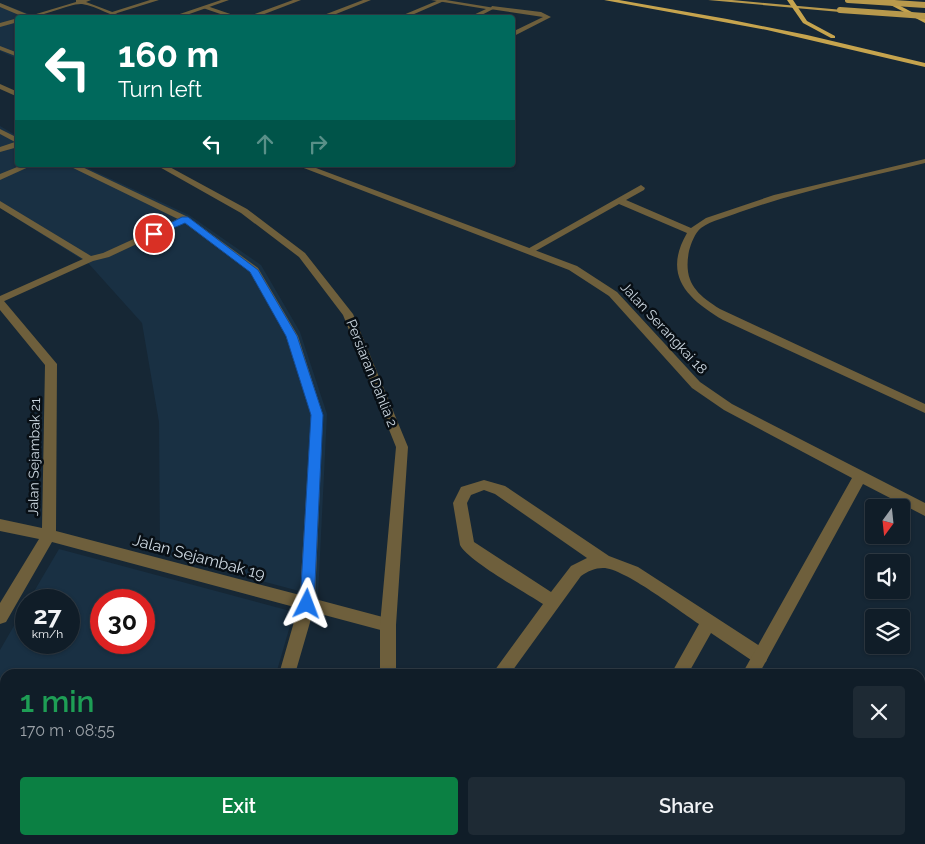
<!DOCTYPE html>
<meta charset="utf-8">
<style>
body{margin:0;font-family:Raleway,sans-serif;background:#1e2a34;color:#f1f3f6;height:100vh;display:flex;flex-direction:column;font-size:19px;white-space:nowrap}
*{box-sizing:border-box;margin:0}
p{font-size:16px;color:#9ca2a8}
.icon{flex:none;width:28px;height:28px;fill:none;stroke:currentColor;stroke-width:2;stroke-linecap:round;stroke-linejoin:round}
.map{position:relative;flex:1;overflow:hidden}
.side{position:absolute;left:0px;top:669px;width:925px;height:176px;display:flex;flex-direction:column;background:#101d28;border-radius:15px 15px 0 0;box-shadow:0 1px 4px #0004,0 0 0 1px #303b45}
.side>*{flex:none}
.guide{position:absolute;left:15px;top:15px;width:500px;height:152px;border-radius:5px;box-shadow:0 1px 4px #0004,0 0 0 1px #303b45;background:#00695c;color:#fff;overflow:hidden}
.needle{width:32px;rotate:195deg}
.controls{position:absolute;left:865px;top:499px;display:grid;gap:10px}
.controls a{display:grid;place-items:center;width:45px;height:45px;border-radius:5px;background:#101d28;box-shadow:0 1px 4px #0004,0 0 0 1px #303b45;font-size:25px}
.speed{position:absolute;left:15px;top:589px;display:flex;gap:10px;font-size:25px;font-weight:700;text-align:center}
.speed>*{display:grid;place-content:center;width:65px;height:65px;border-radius:50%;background:#101d28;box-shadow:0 1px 4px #0004,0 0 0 1px #303b45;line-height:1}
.speed small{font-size:12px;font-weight:400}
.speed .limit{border:8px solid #d22;background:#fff;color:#111}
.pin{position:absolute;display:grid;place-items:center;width:42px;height:42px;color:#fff;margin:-21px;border:2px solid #fff;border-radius:50%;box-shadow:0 1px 5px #0007}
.me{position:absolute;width:55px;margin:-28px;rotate:3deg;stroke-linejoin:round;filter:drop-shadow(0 0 4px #0008)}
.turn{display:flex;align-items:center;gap:18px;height:105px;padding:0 20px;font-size:22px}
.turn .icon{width:65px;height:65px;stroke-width:2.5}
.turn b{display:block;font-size:35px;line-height:42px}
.lanes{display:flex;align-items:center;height:48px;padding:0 20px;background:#0003;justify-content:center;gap:25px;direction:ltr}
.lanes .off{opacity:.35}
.round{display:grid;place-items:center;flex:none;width:52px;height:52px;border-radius:5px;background:#1e2a34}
.head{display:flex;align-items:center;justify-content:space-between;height:85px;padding:0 20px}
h1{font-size:30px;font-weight:600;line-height:38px;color:#1e9e55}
.cta{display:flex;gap:10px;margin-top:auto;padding:10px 20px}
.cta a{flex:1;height:58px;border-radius:5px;background:#0b8043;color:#fff;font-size:20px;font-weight:600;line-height:58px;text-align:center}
.cta a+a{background:#1e2a34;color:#f1f3f6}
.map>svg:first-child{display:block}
</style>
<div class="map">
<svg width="925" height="844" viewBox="0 0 925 844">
<rect width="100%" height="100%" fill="#162735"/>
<!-- built -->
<g fill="#193043" fill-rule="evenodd">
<polygon points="0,3 37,17 18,18 17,59 0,51"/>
<polygon points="0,126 17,136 18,165 81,165 189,215 261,265 300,332 327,414 318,596 160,554 159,422 142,323 89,264 0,208"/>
<path d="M59,549L294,612L276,674H5V840H227L226,844H0V650L26,605V642H69V600H29ZM101,600H144V642H101Z"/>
</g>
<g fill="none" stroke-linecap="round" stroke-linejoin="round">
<!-- service -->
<g fill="#6e5f3c" fill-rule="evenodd">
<polygon points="150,0 159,0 114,14 109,13"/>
<polygon points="293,0 301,0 254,18 244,18"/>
<polygon points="439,0 444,1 405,18 396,18"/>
<polygon points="0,3 34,17 35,18 26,18 0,7"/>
<polygon points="203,6 207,6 242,18 232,18 203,8"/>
<polygon points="492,6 541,12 551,17 512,37 512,32 543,17 490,9"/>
<path d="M925,159V163C863,178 800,191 740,212C728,217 712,220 701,228C695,233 691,243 689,251C683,282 696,294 720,309L925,404V413L723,320C688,299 662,276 687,233L619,204L532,253L529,254L524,251L641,185L645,188L644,190L626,200L691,228L706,218L774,195Z"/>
<polygon points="22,165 33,165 0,180 0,174"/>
<polygon points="0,201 91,256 103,253 182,217 185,216 190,219 109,257 93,261 0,303 0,296 83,259 0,208"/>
<path d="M484,480L505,486L609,556L638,567L766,650L768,656L766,662L760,664L754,662L711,633L688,674H671L699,624C679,611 624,568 603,568C595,568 588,571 581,576L510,674H492L543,604C526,593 467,560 460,545L453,503L461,487ZM484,490L495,494L587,558L571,566L551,592L474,542L467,503L471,495Z"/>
</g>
<!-- minor -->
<g fill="#6e5f3c" fill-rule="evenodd">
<path d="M76,0H91L86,2L128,18C111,18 98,6 82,4C70,3 41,18 23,18L76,2Z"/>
<polygon points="221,0 229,0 178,18 168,18"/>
<polygon points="363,0 371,0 326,18 316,18"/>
<polygon points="431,0 446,0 495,8 476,18 467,18 486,9"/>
<polygon points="18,18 18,22 0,27 0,23"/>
<polygon points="0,46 18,53 18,57 0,50"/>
<polygon points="0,129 18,138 18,147 0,152 0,147 15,142 0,134"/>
<polygon points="67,165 78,165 188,217 258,268 298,336 323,415 315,599 394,620 396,625 394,630 388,632 313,612 295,674 279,674 298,608 52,542 6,622 0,624 0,603 39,539 0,531 0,519 42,528 45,365 0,310 0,300 4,301 57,364 56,531 300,595 311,415 286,336 250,272 182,221"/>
<polygon points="296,165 308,165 577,266 617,292 700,382 732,404 925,503 925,516 863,484 759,674 742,674 852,478 724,410 692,388 609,296 569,270"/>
<polygon points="231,840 251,840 250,844 230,844"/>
<polygon points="652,840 672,840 670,844 650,844"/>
<polygon points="873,840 897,840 899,844 875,844"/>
</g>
<!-- tertiary -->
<g fill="#6e5f3c" fill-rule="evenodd">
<polygon points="0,84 18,92 18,97 0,89"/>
<polygon points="156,165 166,165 247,209 305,253 353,314 408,447 396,625 396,674 380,674 380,625 396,447 343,315 299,257 241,213"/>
<rect x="378" y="840" width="20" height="4"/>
</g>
<!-- primary -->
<polygon fill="#b8994c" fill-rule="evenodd" points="708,0 732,0 843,10 840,12"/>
<!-- trunk -->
<g fill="#c6a44e" fill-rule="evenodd">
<polygon points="604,0 619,0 727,19 807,35 925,63 925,67 767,30"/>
<polygon points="787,0 793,0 807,21 835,36 835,38 831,38 803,23"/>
<polygon points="881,0 889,0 925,19 925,23"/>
</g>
<!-- primary-bridge -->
<g stroke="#b8994c" stroke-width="6">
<polyline points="848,0 925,5"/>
<polyline points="840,10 925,16"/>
</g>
</g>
<!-- route -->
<polygon fill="#1a73e8" stroke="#114b97" points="182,217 188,217 258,270 297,336 323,415 314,604 312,608 307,610 302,608 300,604 311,415 286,336 250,272 185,223 157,235 149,234"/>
<g text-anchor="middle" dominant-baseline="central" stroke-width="5" stroke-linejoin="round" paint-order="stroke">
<!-- street labels -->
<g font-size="14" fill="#ccd7e0" stroke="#080f15">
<text transform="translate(664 328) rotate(47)">Jalan Serangkai 18</text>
<text transform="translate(372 373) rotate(68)">Persiaran Dahlia 2</text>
<text transform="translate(34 457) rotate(-89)">Jalan Sejambak 21</text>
</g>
<!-- near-street labels -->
<g font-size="16" fill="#ccd7e0" stroke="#080f15">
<text transform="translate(199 557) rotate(15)">Jalan Sejambak 19</text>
</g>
</g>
</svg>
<div class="controls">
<a><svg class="needle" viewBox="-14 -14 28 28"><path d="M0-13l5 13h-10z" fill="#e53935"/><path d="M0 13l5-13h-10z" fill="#9ca2a8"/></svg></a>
<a><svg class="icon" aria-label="sound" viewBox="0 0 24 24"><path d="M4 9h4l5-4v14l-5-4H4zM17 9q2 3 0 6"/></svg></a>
<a><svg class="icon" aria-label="layers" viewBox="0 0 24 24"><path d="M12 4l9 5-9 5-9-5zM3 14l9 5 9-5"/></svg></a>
</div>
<div class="speed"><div>27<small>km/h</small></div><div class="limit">30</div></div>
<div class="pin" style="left:154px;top:234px;background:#d93025"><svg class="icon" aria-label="arrive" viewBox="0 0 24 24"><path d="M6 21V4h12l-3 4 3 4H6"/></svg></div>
<svg class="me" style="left:307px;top:604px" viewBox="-20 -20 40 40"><path d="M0-17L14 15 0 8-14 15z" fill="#1a73e8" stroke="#fff" stroke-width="4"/></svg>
<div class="guide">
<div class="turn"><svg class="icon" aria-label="left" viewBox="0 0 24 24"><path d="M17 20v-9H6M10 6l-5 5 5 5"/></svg><div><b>160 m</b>Turn left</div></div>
<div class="lanes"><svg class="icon" aria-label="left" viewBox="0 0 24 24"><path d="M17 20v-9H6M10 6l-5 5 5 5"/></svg><svg class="icon off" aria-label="ahead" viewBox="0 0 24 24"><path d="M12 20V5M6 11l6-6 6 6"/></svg><svg class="icon off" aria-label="right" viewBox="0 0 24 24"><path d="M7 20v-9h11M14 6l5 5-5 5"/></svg></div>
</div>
<section class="side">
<div class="head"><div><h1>1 min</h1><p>170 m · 08:55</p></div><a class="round"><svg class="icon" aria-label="close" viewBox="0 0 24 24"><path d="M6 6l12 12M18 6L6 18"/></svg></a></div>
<div class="cta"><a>Exit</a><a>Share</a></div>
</section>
</div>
